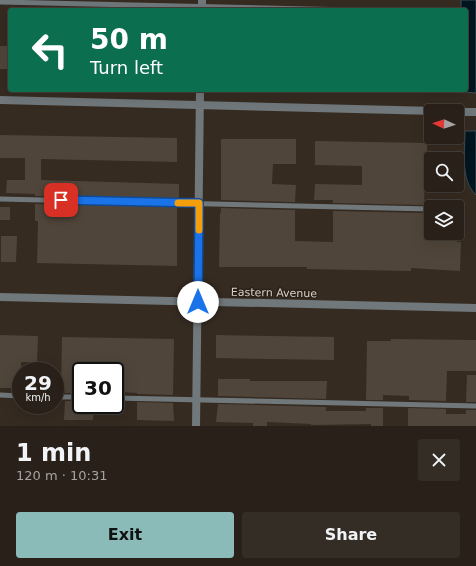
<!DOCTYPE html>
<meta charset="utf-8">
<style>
body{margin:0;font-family:"DejaVu Sans",sans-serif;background:#342d26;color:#f1f3f6;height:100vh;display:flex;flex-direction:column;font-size:15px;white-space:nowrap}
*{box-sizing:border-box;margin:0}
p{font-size:13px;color:#a5a3a2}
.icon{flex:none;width:22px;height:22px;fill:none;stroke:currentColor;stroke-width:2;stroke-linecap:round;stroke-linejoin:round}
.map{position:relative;height:426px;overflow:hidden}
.details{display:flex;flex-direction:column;background:#282019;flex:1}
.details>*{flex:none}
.guide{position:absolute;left:8px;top:8px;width:460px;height:84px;border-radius:4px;box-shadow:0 4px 16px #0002,0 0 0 1px #443e38;background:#0b6e4f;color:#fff;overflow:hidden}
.needle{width:26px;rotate:273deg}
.buttons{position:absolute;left:424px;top:104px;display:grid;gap:8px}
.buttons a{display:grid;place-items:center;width:40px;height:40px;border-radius:4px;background:#282019;box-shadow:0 4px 16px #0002,0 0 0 1px #443e38;font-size:20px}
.speed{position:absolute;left:12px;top:362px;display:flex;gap:8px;font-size:20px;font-weight:700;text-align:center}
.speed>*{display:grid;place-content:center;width:52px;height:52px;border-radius:50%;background:#282019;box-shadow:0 4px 16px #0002,0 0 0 1px #443e38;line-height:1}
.speed small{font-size:10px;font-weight:400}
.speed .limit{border:2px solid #111;border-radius:6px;background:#fff;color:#111}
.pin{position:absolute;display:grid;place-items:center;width:34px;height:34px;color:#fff;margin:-17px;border-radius:8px;box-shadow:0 2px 6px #0006}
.me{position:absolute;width:44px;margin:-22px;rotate:0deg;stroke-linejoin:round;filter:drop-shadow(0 0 3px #0008)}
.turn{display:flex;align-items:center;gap:14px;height:84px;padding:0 16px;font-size:18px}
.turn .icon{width:52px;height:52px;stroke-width:2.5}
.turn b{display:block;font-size:28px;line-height:34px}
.round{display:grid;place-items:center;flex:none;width:42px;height:42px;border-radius:4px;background:#342d26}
.headline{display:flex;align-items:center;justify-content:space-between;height:68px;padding:0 16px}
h1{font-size:24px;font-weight:700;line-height:30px}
.cta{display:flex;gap:8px;margin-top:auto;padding:8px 16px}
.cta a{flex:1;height:46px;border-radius:4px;background:#8bbbb9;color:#111;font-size:16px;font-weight:700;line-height:46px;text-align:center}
.cta a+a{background:#342d26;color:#f1f3f6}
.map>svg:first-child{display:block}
</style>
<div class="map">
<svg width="476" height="426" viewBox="0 0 476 426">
<rect width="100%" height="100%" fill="#362b21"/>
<!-- water -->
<g fill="#001620" stroke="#414e53">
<polygon points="461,0 476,0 476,93 465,92 464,90 466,90 466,10 461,10"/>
<path d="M465,131H476V195C460,180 465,151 465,131Z"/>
</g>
<!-- building -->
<g fill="#50453a">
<rect x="0" y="46" width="10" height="23"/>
<polygon points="0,135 177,138 177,162 41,159 41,180 179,184 179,197 178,197 178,199 35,196 35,194 6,193 7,180 25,180 25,158 0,158"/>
<polygon points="221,139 296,139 296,164 273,164 272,184 296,185 295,202 221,200"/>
<polygon points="315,141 427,143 427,170 425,170 424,205 333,203 333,200 314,200 315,184 362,185 362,166 315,165"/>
<polygon points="35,204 177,207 177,266 37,263 38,221 35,221"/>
<rect x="0" y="207" width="10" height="13"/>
<polygon points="221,208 295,210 295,241 333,242 333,211 424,213 424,217 431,217 431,237 457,238 457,242 461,242 460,271 411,268 411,271 307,269 307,267 219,267 220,213 221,213"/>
<polygon points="1,236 17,236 16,262 1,262"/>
<polygon points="0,335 38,336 37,362 21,362 21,388 0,388"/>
<polygon points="216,335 334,337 334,360 216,358"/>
<polygon points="62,337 174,339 173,395 137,394 137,393 119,392 120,364 97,363 81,363 81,393 65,393 65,390 61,390"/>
<polygon points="391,339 476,340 476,371 447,371 446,401 409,400 409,396 383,395 383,400 366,400 367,341 391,341"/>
<polygon points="467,375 476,375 476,402 466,402"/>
<polygon points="218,379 250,379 250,381 327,381 326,399 218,396"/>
<polygon points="65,401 81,401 81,406 94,407 93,420 64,420"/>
<polygon points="137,402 173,403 174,421 137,420"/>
<polygon points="218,404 326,407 326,411 366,411 366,408 383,408 383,426 371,426 371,424 311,425 311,424 267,422 267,426 253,426 253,423 216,422"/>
<polygon points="408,408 446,409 446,414 466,414 466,410 476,410 476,426 408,426"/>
</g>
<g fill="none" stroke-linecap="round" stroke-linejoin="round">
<!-- lane -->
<g stroke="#70787b" stroke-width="5">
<polyline points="0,2 353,10"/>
<polyline points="0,199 431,209"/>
<polyline points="0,395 21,396"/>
<polyline points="55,397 81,397"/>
<polyline points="115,398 476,406"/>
</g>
<!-- street -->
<g stroke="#70787b" stroke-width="8">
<polyline points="202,10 202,0"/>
<polyline points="0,100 436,111"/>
<polyline points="457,112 476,112"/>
<polyline points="0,297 476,308"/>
<polyline points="196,426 200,90"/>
</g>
</g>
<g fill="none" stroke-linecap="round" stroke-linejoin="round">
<!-- route casing -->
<g stroke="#114b97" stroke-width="10">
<polyline id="route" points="61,200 199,203 198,302"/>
</g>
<!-- route -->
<use href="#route" stroke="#1a73e8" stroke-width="7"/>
<!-- slow -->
<polyline stroke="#f59e0b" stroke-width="7" points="178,203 199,203 199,230"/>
</g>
<g text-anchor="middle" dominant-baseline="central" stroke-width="3" stroke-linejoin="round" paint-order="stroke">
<!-- street labels -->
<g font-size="11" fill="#d8d1ca" stroke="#2c2117">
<text transform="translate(274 293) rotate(1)">Eastern Avenue</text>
</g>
</g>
</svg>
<div class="buttons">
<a><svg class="needle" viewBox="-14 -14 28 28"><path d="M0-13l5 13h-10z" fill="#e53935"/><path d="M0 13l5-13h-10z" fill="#a5a3a2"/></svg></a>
<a><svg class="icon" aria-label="search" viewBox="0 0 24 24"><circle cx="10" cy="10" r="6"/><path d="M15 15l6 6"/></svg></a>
<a><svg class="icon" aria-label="layers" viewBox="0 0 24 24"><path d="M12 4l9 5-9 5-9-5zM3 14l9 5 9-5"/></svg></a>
</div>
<div class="speed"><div>29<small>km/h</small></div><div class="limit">30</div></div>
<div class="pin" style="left:61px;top:200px;background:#d93025"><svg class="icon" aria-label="arrive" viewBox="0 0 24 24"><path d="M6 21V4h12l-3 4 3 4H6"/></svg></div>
<svg class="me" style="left:198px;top:302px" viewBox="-20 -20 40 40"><circle r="19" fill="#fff"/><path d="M0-13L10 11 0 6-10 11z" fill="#1a73e8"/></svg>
<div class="guide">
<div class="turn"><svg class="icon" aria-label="left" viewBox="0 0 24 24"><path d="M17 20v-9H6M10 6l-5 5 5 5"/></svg><div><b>50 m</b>Turn left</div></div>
</div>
</div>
<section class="details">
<div class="headline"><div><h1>1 min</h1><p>120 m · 10:31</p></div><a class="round"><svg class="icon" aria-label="close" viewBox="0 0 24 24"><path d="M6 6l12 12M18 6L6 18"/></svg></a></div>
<div class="cta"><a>Exit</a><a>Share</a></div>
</section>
